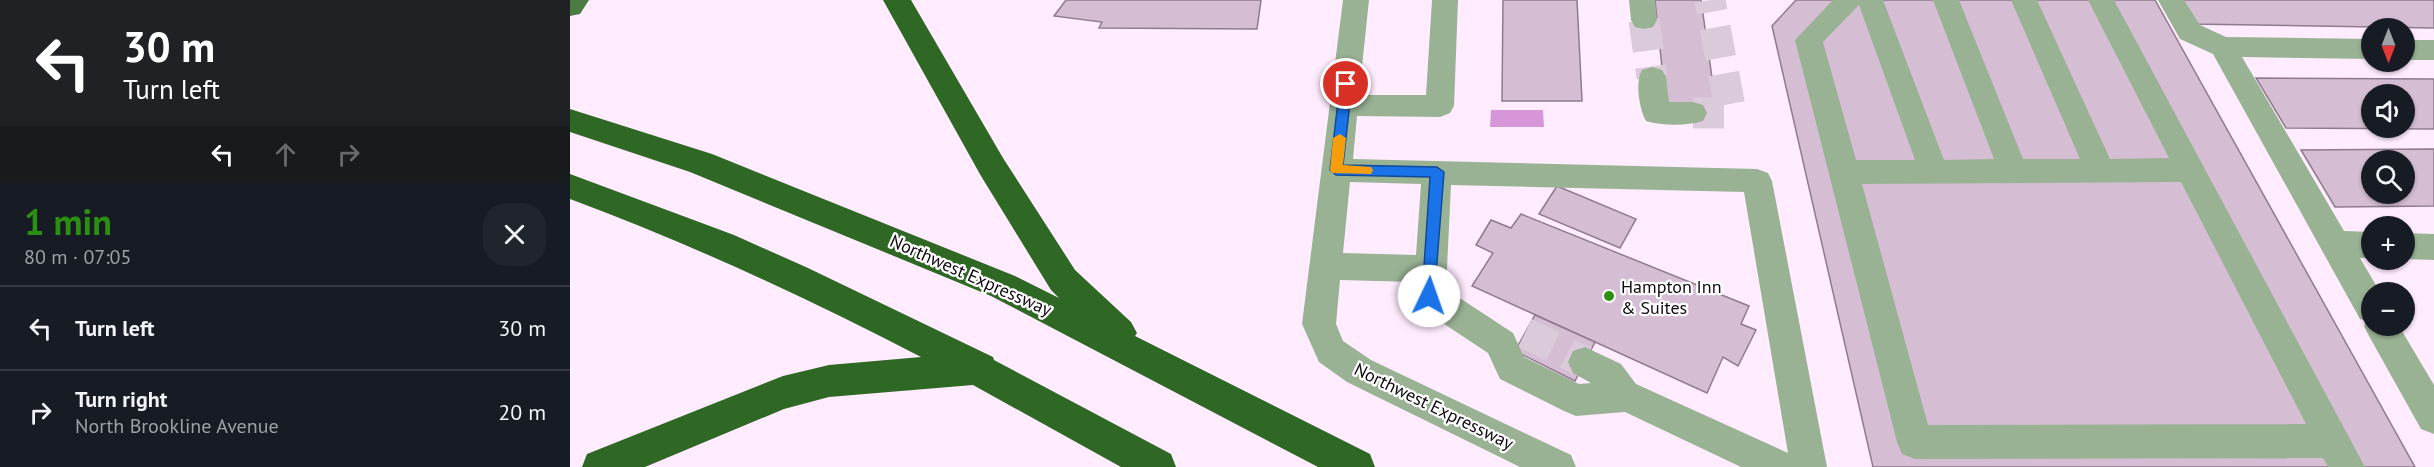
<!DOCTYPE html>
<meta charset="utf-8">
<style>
body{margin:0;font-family:"PT Sans",sans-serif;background:#20242c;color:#f1f3f6;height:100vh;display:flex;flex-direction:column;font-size:22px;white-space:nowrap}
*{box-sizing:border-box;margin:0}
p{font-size:20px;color:#9ea1a6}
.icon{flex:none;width:33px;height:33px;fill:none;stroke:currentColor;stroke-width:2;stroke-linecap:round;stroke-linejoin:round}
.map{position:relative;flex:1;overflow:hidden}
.details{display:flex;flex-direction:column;background:#171b24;width:570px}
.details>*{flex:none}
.hud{background:#202124;color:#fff;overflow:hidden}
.needle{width:39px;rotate:180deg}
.buttons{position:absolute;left:1791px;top:18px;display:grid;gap:12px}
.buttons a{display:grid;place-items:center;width:54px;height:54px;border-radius:50%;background:#171b24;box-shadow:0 2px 4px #0004;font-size:30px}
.pin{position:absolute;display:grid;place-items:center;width:51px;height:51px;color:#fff;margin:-26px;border:3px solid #fff;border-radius:50%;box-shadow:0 2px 6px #0007}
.me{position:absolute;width:66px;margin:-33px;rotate:3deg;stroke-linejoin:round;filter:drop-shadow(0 0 4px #0008)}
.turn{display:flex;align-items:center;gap:21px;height:126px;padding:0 24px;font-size:27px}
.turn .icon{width:78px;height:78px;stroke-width:2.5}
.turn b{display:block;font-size:42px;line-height:51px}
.lanes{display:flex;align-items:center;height:57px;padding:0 24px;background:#0003;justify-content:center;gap:30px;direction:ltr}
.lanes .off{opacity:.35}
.round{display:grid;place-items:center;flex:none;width:63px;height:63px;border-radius:24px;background:#20242c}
.overview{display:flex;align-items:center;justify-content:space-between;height:102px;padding:0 24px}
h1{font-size:36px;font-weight:700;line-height:45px;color:#2b9011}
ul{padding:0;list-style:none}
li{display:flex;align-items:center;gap:18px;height:84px;padding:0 24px;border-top:2px solid #363941}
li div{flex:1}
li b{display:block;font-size:22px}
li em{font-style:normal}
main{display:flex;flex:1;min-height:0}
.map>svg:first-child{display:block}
</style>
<main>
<section class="details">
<div class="hud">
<div class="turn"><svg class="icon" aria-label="left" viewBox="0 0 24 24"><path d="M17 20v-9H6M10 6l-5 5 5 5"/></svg><div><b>30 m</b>Turn left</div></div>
<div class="lanes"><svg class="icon" aria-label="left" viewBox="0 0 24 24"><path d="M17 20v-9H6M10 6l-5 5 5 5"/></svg><svg class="icon off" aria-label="ahead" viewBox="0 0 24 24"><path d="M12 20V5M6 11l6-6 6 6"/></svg><svg class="icon off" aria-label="right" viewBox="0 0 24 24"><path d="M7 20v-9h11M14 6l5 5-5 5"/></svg></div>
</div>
<div class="overview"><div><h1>1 min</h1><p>80 m · 07:05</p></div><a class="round"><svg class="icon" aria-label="close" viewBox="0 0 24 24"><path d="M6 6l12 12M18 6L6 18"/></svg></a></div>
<ul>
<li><svg class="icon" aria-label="left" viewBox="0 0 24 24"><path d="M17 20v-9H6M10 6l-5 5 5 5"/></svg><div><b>Turn left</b></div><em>30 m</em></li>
<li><svg class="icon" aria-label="right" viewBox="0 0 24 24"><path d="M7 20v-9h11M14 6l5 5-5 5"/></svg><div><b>Turn right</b><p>North Brookline Avenue</p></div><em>20 m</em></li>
</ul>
</section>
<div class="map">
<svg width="1864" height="467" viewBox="0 0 1864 467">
<rect width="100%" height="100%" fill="#ffecfe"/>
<!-- water -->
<polygon fill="#d796d7" points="921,110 973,110 974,127 920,127"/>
<!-- building -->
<g fill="#d5bed4" stroke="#8f7a8e" stroke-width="1.5" fill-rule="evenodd">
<polygon points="496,0 691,0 687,29 529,28 532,22 484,16"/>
<polygon points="933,0 1007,0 1012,101 932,101"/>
<polygon points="1085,0 1131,0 1146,106 1096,106"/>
<polygon points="1226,0 1585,0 1845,467 1303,467 1202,26"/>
<polygon points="1609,0 1864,0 1864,28 1622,24"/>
<path d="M1686,78L1864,79V129L1716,128ZM1802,94H1834V128H1802Z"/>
<path d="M1864,149V206L1765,207L1731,150ZM1802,160H1834V194H1802Z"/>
<polygon points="987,186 1066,219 1050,248 969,214"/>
<polygon points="951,214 1179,306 1171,324 1186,330 1168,366 1153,357 1137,393 902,286 923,253 906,245 921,220 941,228"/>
<polygon points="965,315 1025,342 1005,381 945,351"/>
</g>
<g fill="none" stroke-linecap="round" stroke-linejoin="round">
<!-- minor-tunnel -->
<g stroke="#dbcada" stroke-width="31" stroke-dasharray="31 16" stroke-linecap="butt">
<polyline points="1074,20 1082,77"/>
<polyline points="1123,113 1161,113 1140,0"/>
<polyline points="955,333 1015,362"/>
</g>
<!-- minor -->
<g fill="#99b294" fill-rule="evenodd">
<path d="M773,0H799L789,95H856L862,0H888L884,106L880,113L870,117L787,116L783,159L1187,169L1198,173L1202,181L1257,467H1171L1055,412L1006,416L994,411L930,379L918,353L847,306L843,296L844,282L770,280L766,324L773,341L801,360L1001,455L1006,467H950L777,382L749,362L732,324ZM780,182L851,184L846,255L773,253ZM881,185L1174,192L1218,453L1066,384L1051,364L1015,347L1003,351L998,362L1003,373L1021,383L1009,384L954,357L943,333L876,289Z"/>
<polygon points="1059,0 1085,0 1087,20 1083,27 1074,29 1065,27 1061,20"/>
<path d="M1263,0H1313L1374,160L1424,159L1363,0H1389L1453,159H1510L1441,0H1467L1540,159L1599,158L1518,0H1544L1795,467H1758L1753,458L1345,459L1332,454L1327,442L1225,40ZM1289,5L1345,160H1286L1253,42ZM1611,182L1736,424L1358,425L1292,184Z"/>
<polygon points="1588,0 1614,0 1630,25 1656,37 1802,39 1802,59 1672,57 1774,231 1802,232 1802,258 1790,258 1810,292 1802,292 1802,326 1829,326 1864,385 1864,434 1851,429 1799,336 1794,326 1797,321 1790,319 1643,54 1610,39"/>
<rect x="1834" y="40" width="30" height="20"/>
<path d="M1082,67L1092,70L1096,77L1099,102H1123L1133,105L1137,113L1133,121C1116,126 1093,126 1076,121C1069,108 1065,82 1072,70Z"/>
<polygon points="1834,233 1864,234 1864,260 1834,259"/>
</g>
<!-- major -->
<polygon fill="#4c7b44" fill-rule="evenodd" points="0,0 19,0 10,14 0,16"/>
<!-- highway -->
<g fill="#2f6725" fill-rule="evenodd">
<polygon points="313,0 341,0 433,158 505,270 561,322 567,333 565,336 800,454 805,467 748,467 421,296 120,172 0,132 0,109 142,154 445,276 489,298 481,290 411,176"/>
<path d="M0,174L164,235L238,268L423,357L424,360L601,454L606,467H551L403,385L259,397L214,409L75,467H12L17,454L213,376L259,365L351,357C237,298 121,244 0,199Z"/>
</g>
</g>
<!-- route -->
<polygon fill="#1a73e8" stroke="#114b97" stroke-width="1.5" points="776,80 782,84 773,165 867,167 874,172 864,301 854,301 852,296 860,177 766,175 760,170 770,84"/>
<!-- slow -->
<polygon fill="#f59e0b" points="770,134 776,138 773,165 801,167 803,170 801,174 762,173 760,170 763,138"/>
<!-- markers -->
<circle fill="#2b9011" stroke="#fff" stroke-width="2" cx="1039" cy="296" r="6"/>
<g text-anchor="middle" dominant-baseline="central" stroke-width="4.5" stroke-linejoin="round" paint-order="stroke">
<!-- street labels -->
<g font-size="18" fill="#100910" stroke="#fff">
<text transform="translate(401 275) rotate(24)">Northwest Expressway</text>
<text transform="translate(864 406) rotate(26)">Northwest Expressway</text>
</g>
<!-- poi labels -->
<g font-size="18" fill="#100910" stroke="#fff" text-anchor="start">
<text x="1051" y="286">Hampton Inn<tspan x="1051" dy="21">&amp; Suites</tspan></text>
</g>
</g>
</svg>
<div class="buttons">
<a><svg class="needle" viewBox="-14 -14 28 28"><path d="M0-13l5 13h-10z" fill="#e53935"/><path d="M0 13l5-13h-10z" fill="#9ea1a6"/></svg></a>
<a><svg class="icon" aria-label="sound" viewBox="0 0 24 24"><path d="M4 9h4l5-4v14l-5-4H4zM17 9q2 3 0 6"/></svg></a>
<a><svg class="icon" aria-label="search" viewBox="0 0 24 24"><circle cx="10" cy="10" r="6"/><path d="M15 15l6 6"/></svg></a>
<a>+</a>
<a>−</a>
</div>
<div class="pin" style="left:776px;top:84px;background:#d93025"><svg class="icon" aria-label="arrive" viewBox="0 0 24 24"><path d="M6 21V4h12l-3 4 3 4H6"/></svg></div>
<svg class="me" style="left:859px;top:296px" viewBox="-20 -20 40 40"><circle r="19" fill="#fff"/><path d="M0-13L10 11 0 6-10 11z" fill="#1a73e8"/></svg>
</div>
</main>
